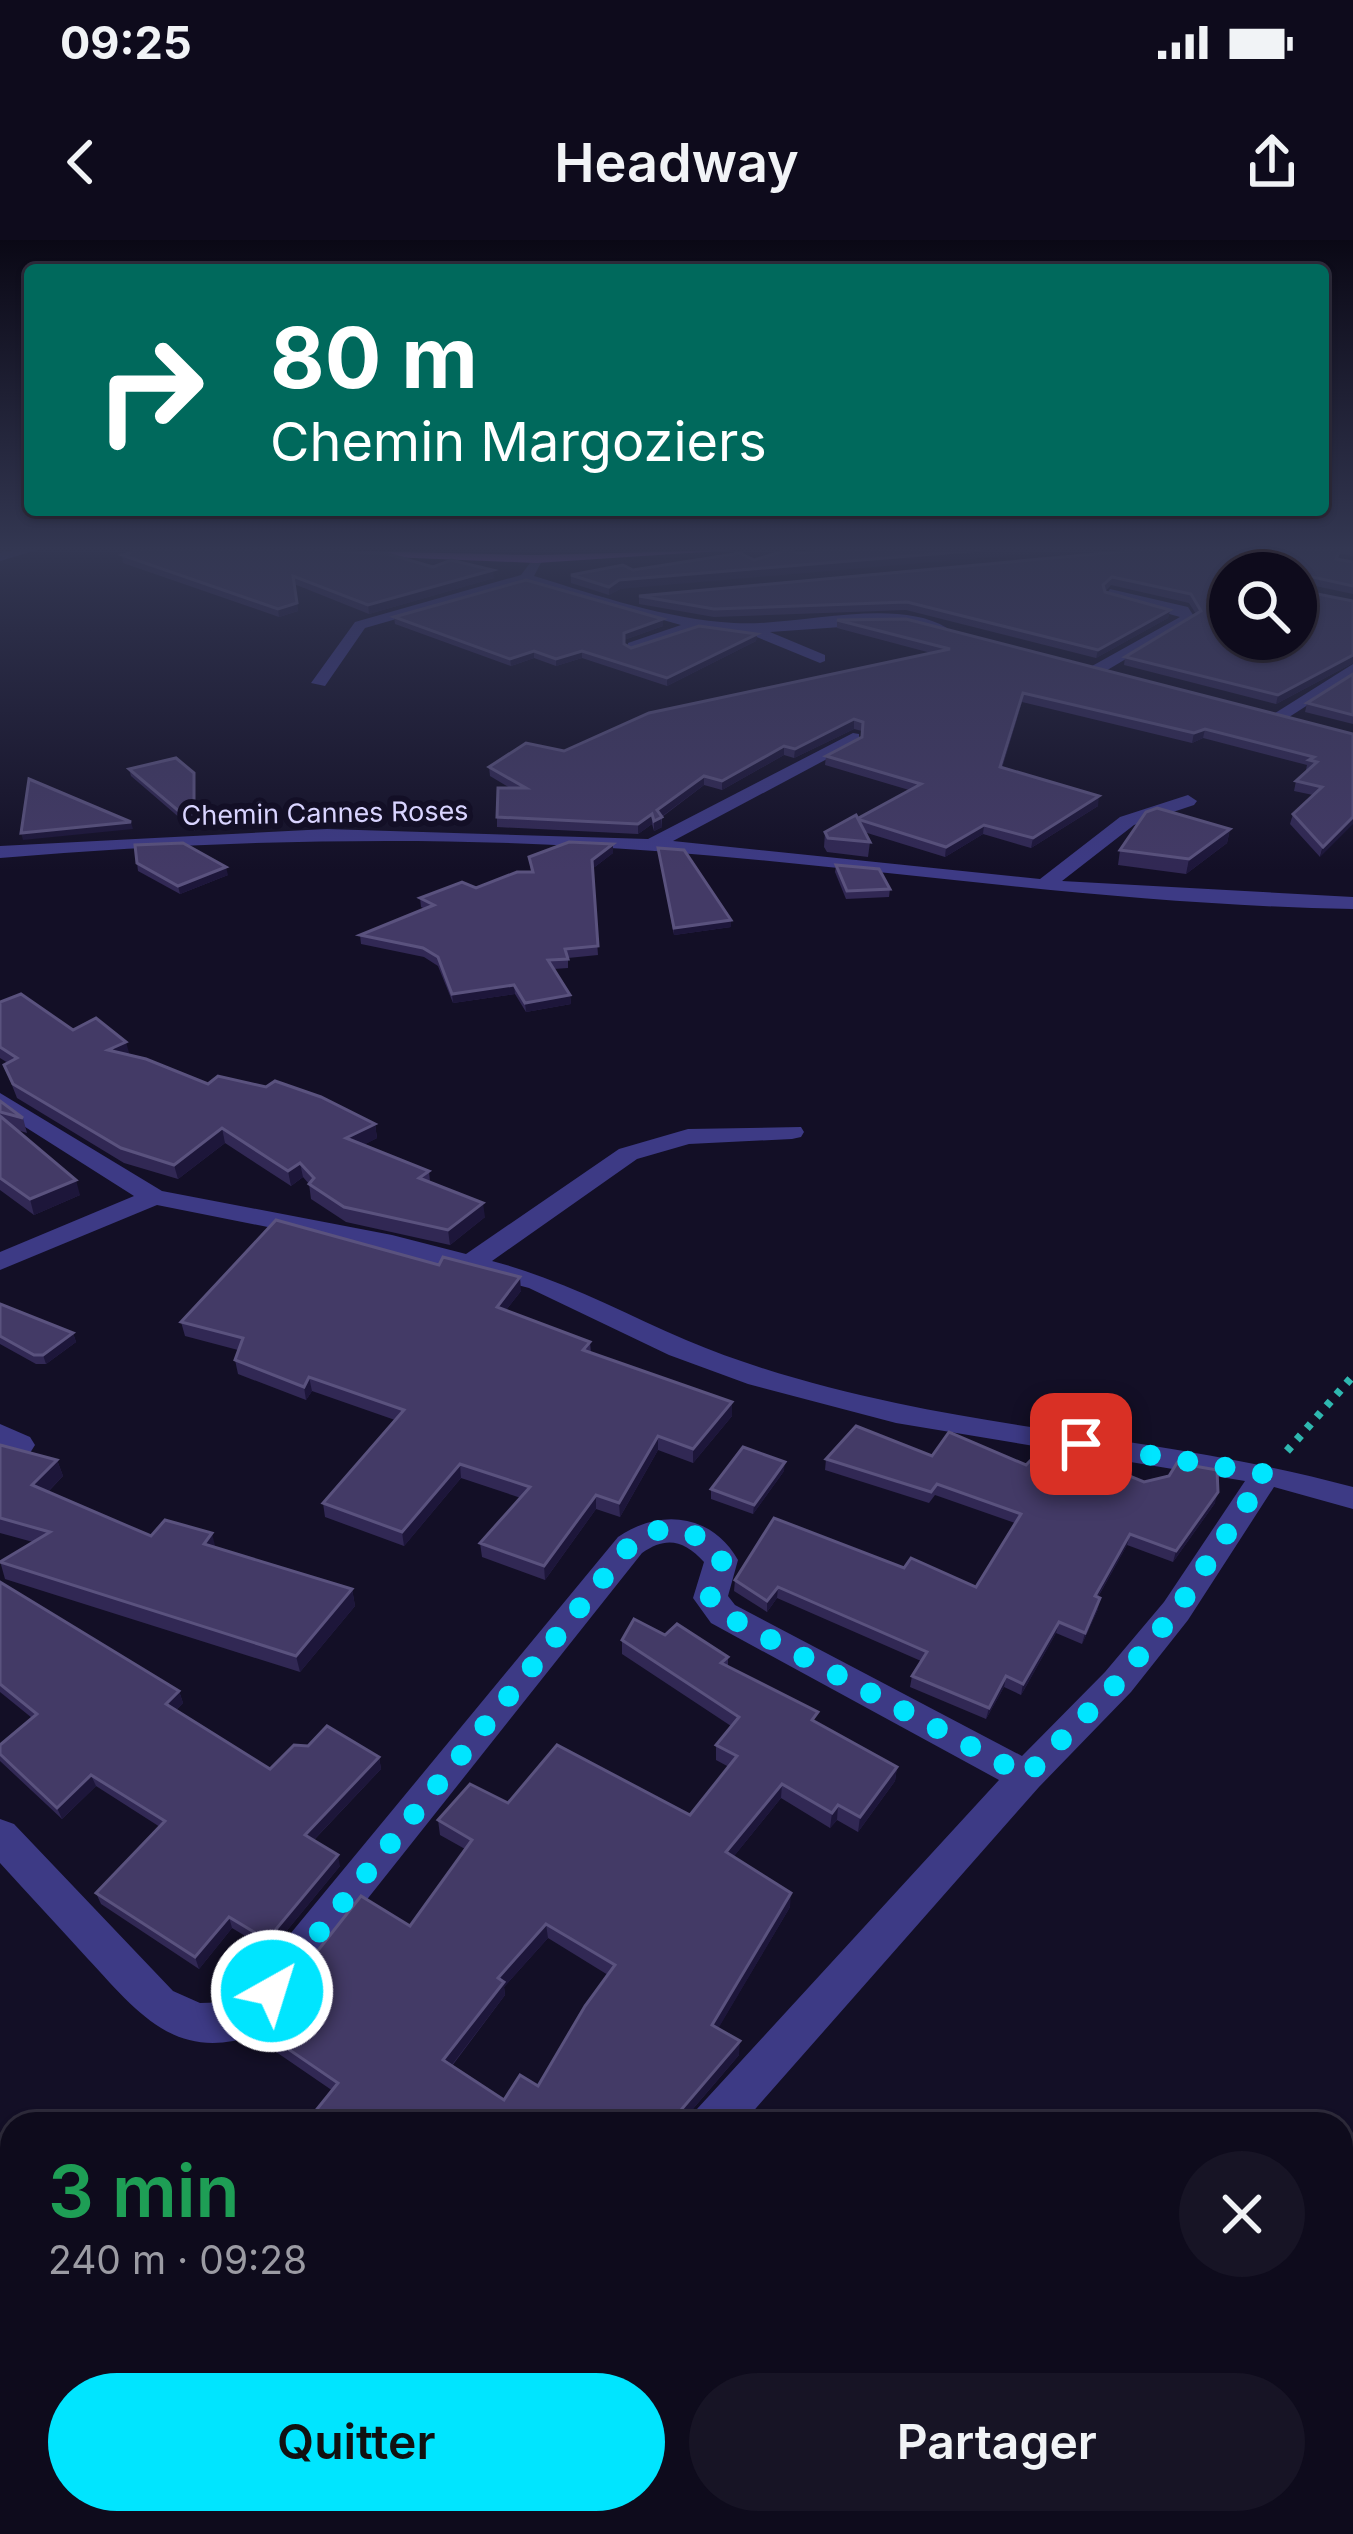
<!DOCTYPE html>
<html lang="fr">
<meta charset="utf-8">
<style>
body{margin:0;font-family:Inter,sans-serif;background:#171425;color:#f1f3f6;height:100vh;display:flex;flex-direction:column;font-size:45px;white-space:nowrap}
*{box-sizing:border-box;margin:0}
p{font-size:39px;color:#9b9ba3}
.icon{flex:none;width:66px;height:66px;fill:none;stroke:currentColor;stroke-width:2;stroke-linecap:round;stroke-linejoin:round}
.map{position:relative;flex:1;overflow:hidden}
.side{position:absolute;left:0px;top:1872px;width:1353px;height:423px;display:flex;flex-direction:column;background:#0e0b1c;border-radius:36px 36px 0 0;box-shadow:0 3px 9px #0004,0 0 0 3px #2e2b3b}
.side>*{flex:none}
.guide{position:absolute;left:24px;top:24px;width:1305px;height:252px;border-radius:12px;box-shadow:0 3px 9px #0004,0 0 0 3px #2e2b3b;background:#00695c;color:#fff;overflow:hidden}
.buttons{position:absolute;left:1209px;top:312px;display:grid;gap:24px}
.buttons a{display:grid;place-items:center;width:108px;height:108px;border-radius:50%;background:#0e0b1c;box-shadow:0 3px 9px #0004,0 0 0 3px #2e2b3b;font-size:60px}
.pin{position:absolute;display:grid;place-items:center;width:102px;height:102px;color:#fff;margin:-51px;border-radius:24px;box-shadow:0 6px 18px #0006}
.me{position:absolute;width:132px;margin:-66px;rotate:39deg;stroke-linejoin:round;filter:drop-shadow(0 0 9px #0008)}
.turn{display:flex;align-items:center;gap:42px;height:252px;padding:0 48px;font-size:54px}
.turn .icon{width:156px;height:156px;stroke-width:2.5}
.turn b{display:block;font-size:84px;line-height:102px}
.round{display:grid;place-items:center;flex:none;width:126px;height:126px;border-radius:63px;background:#171425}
.head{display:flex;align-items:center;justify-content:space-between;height:204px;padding:0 48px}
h1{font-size:72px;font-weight:600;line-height:90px;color:#1e9e55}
.action{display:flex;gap:24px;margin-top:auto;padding:24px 48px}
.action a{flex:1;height:138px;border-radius:72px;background:#00e5ff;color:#111;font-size:48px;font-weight:600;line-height:138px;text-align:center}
.action a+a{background:#171425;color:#f1f3f6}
.status{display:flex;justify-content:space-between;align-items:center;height:84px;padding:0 60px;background:#0e0b1c;direction:ltr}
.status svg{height:33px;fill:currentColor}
header{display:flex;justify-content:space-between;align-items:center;height:156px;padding:0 48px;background:#0e0b1c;font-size:54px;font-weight:600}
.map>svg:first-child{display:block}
</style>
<div class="status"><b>09:25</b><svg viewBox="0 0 49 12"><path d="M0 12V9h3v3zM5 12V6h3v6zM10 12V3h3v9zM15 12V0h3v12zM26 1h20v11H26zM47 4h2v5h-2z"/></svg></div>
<header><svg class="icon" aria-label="back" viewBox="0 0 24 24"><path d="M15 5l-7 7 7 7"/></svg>Headway<svg class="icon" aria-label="share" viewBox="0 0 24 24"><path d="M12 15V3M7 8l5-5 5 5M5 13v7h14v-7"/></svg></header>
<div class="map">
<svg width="1353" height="2294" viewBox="0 0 1353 2294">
<rect width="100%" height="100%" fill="#130f26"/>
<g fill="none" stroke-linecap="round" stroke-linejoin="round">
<!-- path -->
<polyline stroke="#2fb8b0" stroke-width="8" stroke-dasharray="6 9" stroke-linecap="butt" points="1287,1211 1353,1136"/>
<!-- minor -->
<g fill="#3d3a85" fill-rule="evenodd">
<polygon points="14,310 37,310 0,321 0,313"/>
<path d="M536,315L543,319L534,336C599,356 666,379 734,383C796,387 894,356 947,388L940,392L884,384L770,392L825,415V421L820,423L747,393L700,388L633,411L628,409V403L681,385L526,342L365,388L325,446L311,443L355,382L521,335Z"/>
<polygon points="1110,349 1188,367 1195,378 1104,432 1092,432 1092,426 1180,377 1105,356"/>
<polygon points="1353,424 1353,436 1286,479 1272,475"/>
<path d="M853,493L859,494V502L673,601L1040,639L1120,577L1188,555L1197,561L1194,565L1134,585L1062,641L1353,657V669C1119,665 888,629 655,611C437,594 218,600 0,618V606L327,589L648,599Z"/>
<path d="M0,853L162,951L392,995L466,1014L619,909L688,889L801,887L804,892L801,897L792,899L689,904L637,919L492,1021C561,1039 621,1072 686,1100C752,1128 825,1148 896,1163C1048,1195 1203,1206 1353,1247V1269L1274,1247L1188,1380L1131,1452L1039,1547L742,1884H691L697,1869L999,1540L711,1383L693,1358L704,1322C684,1300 666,1296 642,1313L261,1793C178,1825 140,1775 88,1719C59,1687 29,1655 0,1623V1579L14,1584L173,1751L200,1763L234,1762L618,1297C660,1268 712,1274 738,1320L728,1356L735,1365L1022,1516L1105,1432L1164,1362L1245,1241L896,1183L748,1144L669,1115L529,1048L389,1011L157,965L0,1030V1012L134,956L0,871Z"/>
<polygon points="0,1184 30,1197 35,1205 30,1213 19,1216 0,1208"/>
<polygon points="327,2283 384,2283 380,2294 323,2294"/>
</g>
<!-- major -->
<polygon fill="#c25bff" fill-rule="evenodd" points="311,310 536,315 734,310 536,323 318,314"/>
</g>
<!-- wall -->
<g fill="#312854" fill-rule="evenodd">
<polygon points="1139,310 1353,310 1353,316 1339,314 1338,319 1353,322 1353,354 1297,342 1230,333 1297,350 1353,361 1353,423 1276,464 1124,425 1125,417 1196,374 1189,363 1111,345 1105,352 1170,370 1168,378 1096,418 906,370 714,377 639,364 639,356"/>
<polygon points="799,313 620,349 609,355 571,343 571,335 754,320"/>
<polygon points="122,315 433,327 494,338 369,374 294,344 298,371 279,377 123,323"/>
<polygon points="394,377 663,379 663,386 624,400 624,404 631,408 757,394 756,401 667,446 582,418 556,426 534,418 511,426 395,384"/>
<polygon points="837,380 1353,494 1320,617 1290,584 1293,574 1313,555 1294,551 1296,541 1308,530 1306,530 1307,525 1203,498 1192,503 1022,462 1002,528 1098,566 1031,608 983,594 945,617 864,592 870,602 868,617 827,612 824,607 825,592 858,579 909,550 825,525 826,516 862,497 862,491 854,489 794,518 784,515 722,550 704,545 662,577 662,587 654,591 652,584 638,594 497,587 497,577 510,548 490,536 489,527 564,511 931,413 837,388"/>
<polygon points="1353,434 1353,484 1305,472 1307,463"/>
<polygon points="129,529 195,540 195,591 131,536"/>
<polygon points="1230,589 1227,603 1186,634 1118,625 1120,610"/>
<polygon points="613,604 613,613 592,629 598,715 568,718 568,728 554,729 570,755 571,764 526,772 515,754 453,763 438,726 424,717 361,704 360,695 425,669 421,667 420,658 476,648 531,632 529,617"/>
<polygon points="658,608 731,680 731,687 674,695"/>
<polygon points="137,623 228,635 180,654 138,631"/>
<polygon points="836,625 890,649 889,657 846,659 835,632"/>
<polygon points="0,762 73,790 129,815 208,844 375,884 377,898 363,905 429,931 430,942 485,977 450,1005 346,982 311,959 309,944 303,937 291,946 225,903 178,939 124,923 17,858 4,825 8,823 0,818"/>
<polygon points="0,861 23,878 27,893 17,890 80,955 34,975 0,950"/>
<polygon points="521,1051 506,1070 590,1102 591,1113 732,1162 732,1176 693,1223 658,1210 620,1277 596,1269 545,1340 482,1317 480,1303 521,1258 461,1238 404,1306 325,1277 323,1263 395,1180 312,1151 306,1160 238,1134 235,1120 238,1110 185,1096 181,1082"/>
<polygon points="0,1064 73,1093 76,1102 46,1124 36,1124 0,1104"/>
<polygon points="0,1205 57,1220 63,1236 48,1252 151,1296 216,1308 352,1349 355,1366 300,1432 5,1339 0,1321 33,1302 0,1293"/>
<polygon points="932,1216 1026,1225 1113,1242 1144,1242 1215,1263 1173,1322 1127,1305 1098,1357 1098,1369 1082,1404 1056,1393 1021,1455 1004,1447 986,1479 910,1447 912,1436 921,1421 777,1358 767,1372 734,1351 735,1340 904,1328 976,1347 1015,1283 935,1255 929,1263 825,1230 826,1219"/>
<polygon points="784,1231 753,1274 711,1259 711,1249"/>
<polygon points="0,1342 179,1451 183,1463 176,1470 270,1529 379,1517 381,1529 314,1600 340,1626 270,1711 232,1688 199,1729 101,1664 96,1653 160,1587 96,1546 62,1579 0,1521 0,1505 32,1478 0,1452"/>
<path d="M665,1395L728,1417V1427L817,1483L897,1527L895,1541L858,1592L837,1580L830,1588L781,1558L734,1616L790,1667L718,1788L739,1815L680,1884L333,1851L263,1803L259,1789L310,1730L308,1723L410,1686L465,1609L440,1595L438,1580L508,1563L690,1575L729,1527L716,1520V1505L731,1486L622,1414V1400ZM548,1698L608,1735L538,1846L504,1860L452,1826L505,1755L504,1747Z"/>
</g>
<!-- shaded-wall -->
<g fill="#1d163a">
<polygon points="982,310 1072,310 620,349 609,355 609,347 619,340"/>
<polygon points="493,330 494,338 369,374 368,365"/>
<polygon points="297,363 298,371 279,377 278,369"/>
<polygon points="1170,370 1168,378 1096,418 1098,410"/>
<polygon points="663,379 663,386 624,400 624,393"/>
<polygon points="757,394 756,401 667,446 667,438"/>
<polygon points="534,411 534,418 511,426 510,419"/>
<polygon points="582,411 582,418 556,426 556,419"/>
<polygon points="1353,415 1353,423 1276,464 1278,455"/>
<polygon points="1023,453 1022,462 999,537 1000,527"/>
<polygon points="854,479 854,489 794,518 795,509"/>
<polygon points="1205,489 1203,498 1192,503 1194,493"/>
<polygon points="784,506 784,515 722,550 722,541"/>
<polygon points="704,536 704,545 661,577 662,587 654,591 654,581 657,570"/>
<polygon points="1099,556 1098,566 1031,608 1033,598"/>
<polygon points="652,574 652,584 638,594 638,584"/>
<polygon points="1353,577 1353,584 1320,617 1323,607"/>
<polygon points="131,582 133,589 23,600 21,593"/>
<polygon points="984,585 983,594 945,617 946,607"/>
<polygon points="1230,589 1227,603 1186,634 1189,619"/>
<polygon points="613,604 613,613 592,629 592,620"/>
<polygon points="226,627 228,635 180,654 178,646"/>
<polygon points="731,680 731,687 674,695 674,688"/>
<polygon points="514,745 515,754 453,763 452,754"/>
<polygon points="570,755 571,764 526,772 525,763"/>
<polygon points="126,802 130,816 108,810"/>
<polygon points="375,884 377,898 348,913 346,898"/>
<polygon points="222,888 225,903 178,939 174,925"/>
<polygon points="300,923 303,937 291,946 288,931"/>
<polygon points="76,940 80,955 34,975 30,959"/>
<polygon points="483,963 485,977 450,1005 448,990"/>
<polygon points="520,1037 521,1051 498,1080 497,1067"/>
<polygon points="73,1093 76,1102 46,1124 43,1115"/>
<polygon points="309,1137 312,1151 306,1160 304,1147"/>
<polygon points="732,1162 732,1176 693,1223 693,1209"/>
<polygon points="658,1196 658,1210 620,1277 619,1263"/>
<polygon points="57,1220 63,1236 38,1262 32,1245"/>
<polygon points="785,1222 784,1231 753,1274 754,1265"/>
<polygon points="460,1224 461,1238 404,1306 402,1292"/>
<polygon points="1218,1252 1215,1263 1173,1322 1176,1311"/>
<polygon points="596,1255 596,1269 545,1340 544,1326"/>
<polygon points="212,1293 216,1310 204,1304"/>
<polygon points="1130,1294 1127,1305 1092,1367 1095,1356"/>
<polygon points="778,1347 777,1358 767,1372 767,1361"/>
<polygon points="352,1349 355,1366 300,1432 296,1416"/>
<polygon points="1100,1358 1098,1369 1082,1404 1085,1393"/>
<polygon points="1059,1382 1056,1393 1021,1455 1023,1444"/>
<polygon points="1006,1436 1004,1447 986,1479 989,1468"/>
<polygon points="179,1451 183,1463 170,1476 166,1464"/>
<polygon points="379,1517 381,1529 308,1606 305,1595"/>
<polygon points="897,1527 895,1541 858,1592 860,1577"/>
<polygon points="91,1535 96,1546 62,1579 57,1568"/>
<polygon points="782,1544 781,1558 726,1626 726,1612"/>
<polygon points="838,1565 837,1580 830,1588 832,1573"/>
<polygon points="338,1615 340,1626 270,1711 267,1700"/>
<polygon points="791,1653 790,1667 712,1799 712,1785"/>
<polygon points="229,1677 232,1688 199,1729 195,1717"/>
<polygon points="546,1684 548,1698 504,1747 505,1755 445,1834 443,1820 498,1738"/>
<polygon points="740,1801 739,1815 680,1884 669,1884"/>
</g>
<!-- building -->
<g fill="#433a66" stroke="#5a527e" stroke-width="3" fill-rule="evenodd">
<polygon points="137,310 314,310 388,314 433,327 451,320 493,330 368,365 293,336 297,363 278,369 122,315"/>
<polygon points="787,310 799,313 830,310 982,310 619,340 609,347 571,335 623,325 633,330 740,313 754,320"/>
<polygon points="1139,310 1340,310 1336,319 1353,322 1353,346 1299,334 1296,336 1296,333 1230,333 1230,399 1296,399 1296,347 1297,350 1353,361 1353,415 1278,455 1125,417 1201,371 1191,354 1112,337 1103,345 1105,352 1170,370 1098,410 907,362 714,369 639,356"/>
<polygon points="526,340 663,379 624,393 624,404 631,408 699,386 757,394 667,438 582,411 556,419 534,411 510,419 394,377"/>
<polygon points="906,379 1353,494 1353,577 1323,607 1293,574 1322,547 1296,541 1317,522 1309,520 1314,517 1205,489 1194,493 1023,453 1000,527 1099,556 1033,598 984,585 946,607 857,579 921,544 826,516 862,497 863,482 854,479 795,509 784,506 722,541 704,536 657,570 662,577 654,581 652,574 638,584 497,577 498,548 526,548 489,527 526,503 564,511 649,473 950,409 837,380"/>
<polygon points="1353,434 1353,475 1307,463"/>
<polygon points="176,518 194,533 194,584 129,529"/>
<polygon points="29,539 131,582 21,593"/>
<polygon points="1157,568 1230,589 1189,619 1120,610 1146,572"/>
<polygon points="856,575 870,602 828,598 825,592"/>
<polygon points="569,602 613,604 592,620 598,706 565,709 568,719 548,720 570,755 525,763 514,745 452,754 438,717 423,708 360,695 434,665 420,658 462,642 476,648 517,632 533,632 529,617"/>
<polygon points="183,603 226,627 178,646 137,623 135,605"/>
<polygon points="658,608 684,610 731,680 674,688"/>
<polygon points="836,625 879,629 890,649 847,651"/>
<polygon points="21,754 73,790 96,778 126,802 108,810 146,819 208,844 218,836 266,847 275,841 321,857 375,884 346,898 429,931 419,938 483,963 448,990 344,967 309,944 314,938 300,923 288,931 222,888 174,925 121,908 13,844 4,825 17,818 0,807 0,762"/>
<polygon points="0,861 23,878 0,872"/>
<polygon points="0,876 76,940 30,959 0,938"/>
<polygon points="276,980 439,1025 443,1017 520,1037 497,1067 590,1102 583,1110 732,1162 693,1209 658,1196 619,1263 596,1255 544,1326 480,1303 530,1247 460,1224 402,1292 323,1263 404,1170 309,1137 304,1147 235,1120 243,1098 181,1082"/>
<polygon points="0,1064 73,1093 43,1115 34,1115 0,1096"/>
<polygon points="856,1186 932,1216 949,1192 1026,1225 1031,1220 1069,1234 1073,1228 1113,1242 1120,1232 1144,1242 1169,1236 1177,1223 1217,1230 1218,1252 1176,1311 1130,1294 1095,1356 1100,1358 1085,1393 1059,1382 1023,1444 1006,1436 989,1468 912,1436 927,1412 778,1347 767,1361 735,1340 774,1278 904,1328 911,1318 976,1347 1021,1274 937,1244 931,1252 826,1219"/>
<polygon points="0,1205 57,1220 32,1245 151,1296 165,1280 212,1293 204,1304 352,1349 296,1416 0,1322 50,1292 0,1278"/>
<polygon points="743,1207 785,1222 754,1265 711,1249"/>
<polygon points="0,1342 179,1451 166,1464 270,1529 294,1505 308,1506 327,1486 379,1517 305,1595 338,1615 267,1700 229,1677 195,1717 96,1653 165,1581 91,1535 57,1568 0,1514 0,1505 37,1474 0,1444"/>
<path d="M634,1379L665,1395L677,1384L728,1417L721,1423L818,1472L812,1480L897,1527L860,1577L838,1565L832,1573L782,1544L726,1612L791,1653L712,1785L740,1801L669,1884H305L338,1843L259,1789L314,1726L308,1723L361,1656L410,1686L472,1600L438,1580L470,1544L508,1563L557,1505L690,1575L737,1516L716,1505L739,1477L622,1400ZM546,1684L615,1725L585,1766L538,1846L520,1835L504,1860L443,1820L504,1742L498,1738Z"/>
</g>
<!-- sky -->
<linearGradient id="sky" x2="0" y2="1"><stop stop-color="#0a0815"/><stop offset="0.49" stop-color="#333752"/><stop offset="1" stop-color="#333752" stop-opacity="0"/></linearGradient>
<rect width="1353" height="631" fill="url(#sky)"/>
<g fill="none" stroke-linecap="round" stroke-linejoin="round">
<!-- route -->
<path stroke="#00e5ff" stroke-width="21" stroke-dasharray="0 37.8" d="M272,1751L630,1305L645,1292C679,1287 702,1291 722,1320L710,1358L723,1374L1026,1536L1118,1442L1176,1371L1266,1234L1081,1204"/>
</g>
<g text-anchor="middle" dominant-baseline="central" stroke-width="12" stroke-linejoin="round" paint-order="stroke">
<!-- far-street labels -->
<g font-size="27" fill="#d9d4ff" stroke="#130f26">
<text transform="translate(325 573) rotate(-1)">Chemin Cannes Roses</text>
</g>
</g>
</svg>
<div class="buttons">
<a><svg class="icon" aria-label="search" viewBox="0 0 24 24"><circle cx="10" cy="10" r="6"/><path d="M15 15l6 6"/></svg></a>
</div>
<div class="pin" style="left:1081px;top:1204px;background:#d93025"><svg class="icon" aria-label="arrive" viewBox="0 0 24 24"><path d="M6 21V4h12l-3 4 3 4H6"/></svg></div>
<svg class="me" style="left:272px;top:1751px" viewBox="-20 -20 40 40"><circle r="17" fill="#00e5ff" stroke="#fff" stroke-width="3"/><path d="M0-11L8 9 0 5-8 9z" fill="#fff"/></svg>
<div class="guide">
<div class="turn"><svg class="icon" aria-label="right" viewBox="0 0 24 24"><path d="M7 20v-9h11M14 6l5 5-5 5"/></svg><div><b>80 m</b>Chemin Margoziers</div></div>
</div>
<section class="side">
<div class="head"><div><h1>3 min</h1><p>240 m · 09:28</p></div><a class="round"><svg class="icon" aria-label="close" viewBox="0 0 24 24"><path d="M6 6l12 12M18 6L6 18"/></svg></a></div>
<div class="action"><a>Quitter</a><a>Partager</a></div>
</section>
</div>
